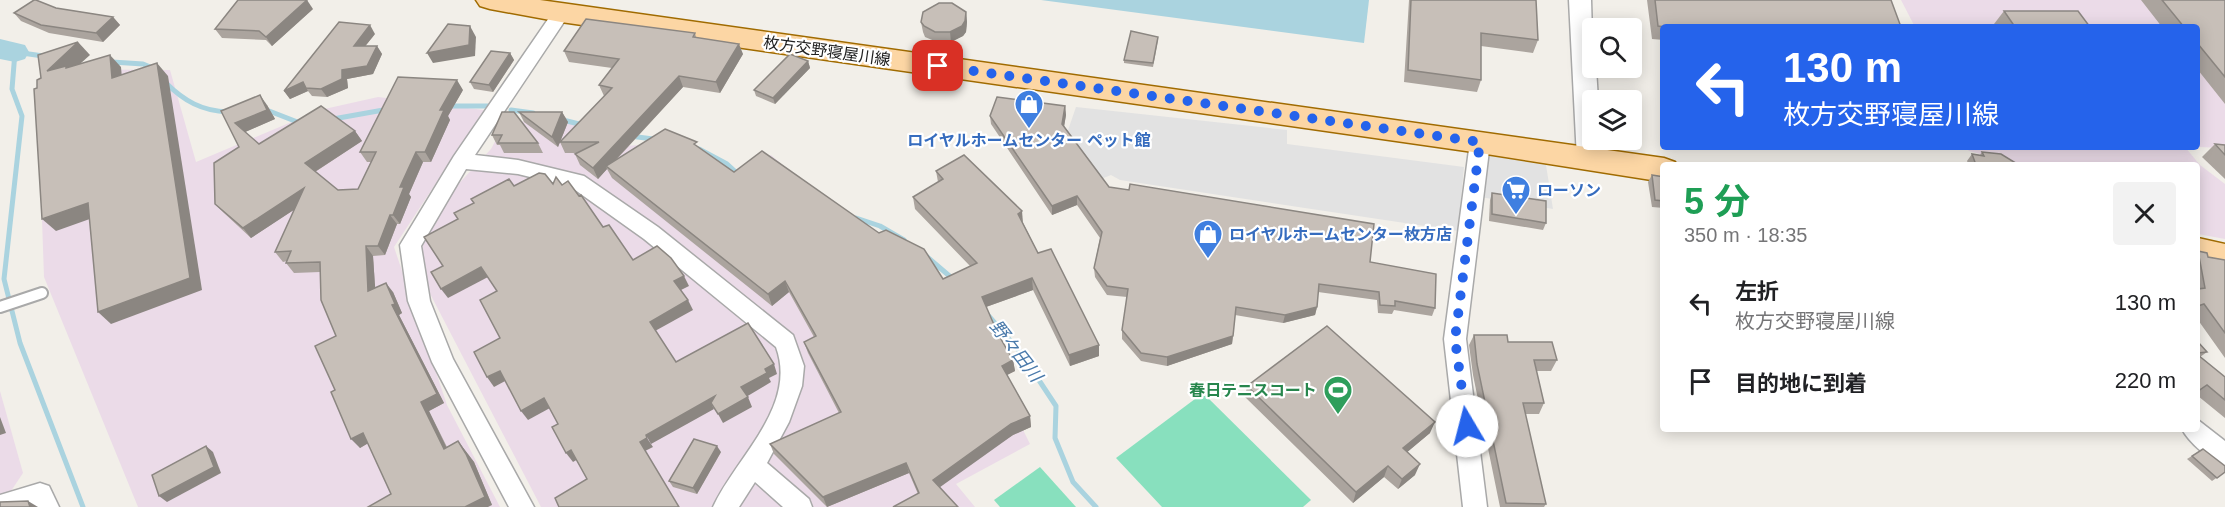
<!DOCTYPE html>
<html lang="ja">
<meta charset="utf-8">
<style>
body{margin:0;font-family:Helvetica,"Noto Sans JP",sans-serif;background:#f2f2f2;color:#202124;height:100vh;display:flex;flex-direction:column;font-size:22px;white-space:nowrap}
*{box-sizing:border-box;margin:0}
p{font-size:20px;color:#757577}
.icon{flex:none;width:33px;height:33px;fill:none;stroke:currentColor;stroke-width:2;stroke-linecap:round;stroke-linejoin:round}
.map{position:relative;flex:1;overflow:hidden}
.drawer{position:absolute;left:1660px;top:162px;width:540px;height:270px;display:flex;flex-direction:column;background:#fff;border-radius:6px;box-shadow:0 3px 15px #0003}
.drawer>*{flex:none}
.hud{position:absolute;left:1660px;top:24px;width:540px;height:126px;border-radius:6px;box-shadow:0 3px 15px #0003;background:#2563eb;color:#fff;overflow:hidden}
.buttons{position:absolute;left:1582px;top:18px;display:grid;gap:12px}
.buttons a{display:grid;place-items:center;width:60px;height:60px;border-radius:6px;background:#fff;box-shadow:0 3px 15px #0003;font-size:30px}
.pin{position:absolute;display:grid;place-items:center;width:51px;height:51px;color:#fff;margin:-26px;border-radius:12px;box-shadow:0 3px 9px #0006}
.me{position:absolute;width:66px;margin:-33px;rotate:352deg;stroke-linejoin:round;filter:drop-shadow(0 0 4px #0008)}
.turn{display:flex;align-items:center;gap:21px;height:126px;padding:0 24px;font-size:27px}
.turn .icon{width:78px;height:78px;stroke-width:2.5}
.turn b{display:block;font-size:42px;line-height:51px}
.round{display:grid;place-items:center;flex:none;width:63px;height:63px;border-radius:6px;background:#f2f2f2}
.headline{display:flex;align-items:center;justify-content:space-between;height:102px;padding:0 24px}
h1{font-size:36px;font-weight:700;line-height:45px;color:#1e9e55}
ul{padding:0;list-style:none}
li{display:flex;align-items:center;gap:18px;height:78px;padding:0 24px}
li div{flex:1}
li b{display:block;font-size:22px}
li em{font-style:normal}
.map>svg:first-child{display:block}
</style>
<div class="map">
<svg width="2225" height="507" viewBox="0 0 2225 507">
<rect width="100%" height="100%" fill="#f2efe9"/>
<!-- industrial -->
<g fill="#ebdbe8">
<polygon points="1901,0 2225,0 2225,148 2198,147 2198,27 1915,27"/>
<polygon points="43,69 170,70 196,162 320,110 378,97 484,110 394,247 447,405 500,507 138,507 44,277 39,133"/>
<polygon points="506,121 581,123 621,146 664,144 723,185 771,155 851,223 895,238 953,288 1030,444 956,484 975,507 541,507 425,284 422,242 452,191 491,149"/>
<polygon points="1965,147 2185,147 2200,165 2225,184 2225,239 2198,234 2198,165 2014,165 2007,161 1969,151"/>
<polygon points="0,391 23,473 9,494 0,497"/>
</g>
<!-- pitch -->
<g fill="#88e0be">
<polygon points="1203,393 1311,500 1303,507 1162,507 1116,458"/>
<polygon points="1040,467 1076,507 1000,507 994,500"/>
</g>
<!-- parking -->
<g fill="#e2e2e2">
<polygon points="1076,107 1287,130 1287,144 1464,167 1458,231 1120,180 1111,175 1101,179 1066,136"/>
<polygon points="1485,155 1546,165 1553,209 1480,197"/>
</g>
<!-- water -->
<polygon fill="#aad3df" points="1041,0 1369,0 1364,43"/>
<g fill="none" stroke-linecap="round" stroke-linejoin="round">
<!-- stream -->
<g stroke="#aad3df" stroke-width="5">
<polyline points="43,56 15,52 12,89 22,116 4,279 20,343 83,507"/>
<polyline points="112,62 143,64 155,69"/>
<path d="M166,83C184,101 202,111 228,112"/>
<polyline points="449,106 488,106"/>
<polyline points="264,109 300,123"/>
<polyline points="511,110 533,113"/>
<polyline points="333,119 389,109"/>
<polyline points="563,120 583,125"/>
<polyline points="630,136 653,139"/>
<polyline points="699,149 727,164 739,175"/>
<polyline points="856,218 880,226 904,240"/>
<polyline points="926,256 953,279"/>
<polyline points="987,314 1021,353 1056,406 1055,438 1073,482 1096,507"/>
</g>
<!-- river -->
<polygon fill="#aad3df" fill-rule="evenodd" points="0,39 25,45 29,52 25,59 15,62 0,59"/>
<!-- service casing -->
<g stroke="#a9a9a9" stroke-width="14">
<polyline id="service" points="0,307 42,293"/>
</g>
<!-- minor casing -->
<g stroke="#a9a9a9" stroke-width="3">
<g id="minor">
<path d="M561,7L567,9L570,13L475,155L518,160L584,176L658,227L793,335L804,366L802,386L789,422L767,463L809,499L812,507H783L755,482L739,507H713C735,458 798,407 776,347L644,239L571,187L518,174L466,169L421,246L430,301L453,359L534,507H509L432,362L408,301L400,245L454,156L555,9Z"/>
<polygon points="1480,135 1487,137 1490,142 1466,339 1487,507 1463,507 1444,339 1470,142 1473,137"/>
<path d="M2198,420L2225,441V466C2210,460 2189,443 2182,429H2198Z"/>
<polygon points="40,483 49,486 59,507 0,507 0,495"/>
</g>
</g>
<!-- tertiary casing -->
<g stroke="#a9a9a9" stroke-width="3">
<polygon id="tertiary" points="1569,0 1591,0 1593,68 1596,68 1598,100 1593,100 1593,140 1601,140 1603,159 1599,166 1590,168 1581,166 1577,159"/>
</g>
<!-- primary casing -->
<g stroke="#a06b00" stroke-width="3">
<g id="primary">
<polygon points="476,0 540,0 1664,158 1675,162 1677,165 1664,165 1664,182 1480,153 561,22 490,9 480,6"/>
<polygon points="2198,238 2225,244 2225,270 2198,264"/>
</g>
</g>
<!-- service -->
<use href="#service" stroke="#fff" stroke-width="10"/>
<!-- minor -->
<use href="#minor" fill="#fff" fill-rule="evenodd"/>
<!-- tertiary -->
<use href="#tertiary" fill="#fff" fill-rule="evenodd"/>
<!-- primary -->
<use href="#primary" fill="#fcd6a4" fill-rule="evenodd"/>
</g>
<!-- wall -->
<g fill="#aba49e">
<polygon points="1409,0 1536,0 1538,40 1533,53 1481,46 1481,80 1477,92 1404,82"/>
<polygon points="1647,0 1890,0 1664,27 1664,40 1652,39"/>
<polygon points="2141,0 2225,0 2225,104 2198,70 2198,27 2162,27"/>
<polygon points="56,8 113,17 120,25 103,42 49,33 21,21 14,13"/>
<polygon points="313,9 272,46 266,40 222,38 215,29"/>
<polygon points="2004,11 2090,27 1996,27 1994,24"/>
<polygon points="966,12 967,22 966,32 963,36 951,42 937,42 925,37 923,32 921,22"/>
<polygon points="695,33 696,37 743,54 720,93 683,87 617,159 699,148 734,172 943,279 970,266 915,209 913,197 938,182 936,171 1023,223 1038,253 1099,356 1070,366 1033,290 986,307 998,334 1013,360 1015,371 1007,375 1030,416 1031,427 1013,435 918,494 909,473 827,507 774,454 770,444 839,413 808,353 804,342 814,337 789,292 772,306 612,178 607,169 598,179 580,165 575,154 578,153 565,153 560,142 605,96 604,96 599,85 612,68 569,62 564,51"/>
<polygon points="375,34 365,46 377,46 382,54 373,74 347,79 348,88 327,97 312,96 308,91 290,99 284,91"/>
<polygon points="1158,40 1153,67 1124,63 1124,60"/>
<polygon points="510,53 514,60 493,92 474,89 470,82"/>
<polygon points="808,61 810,68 775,104 756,96 754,90"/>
<polygon points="463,90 448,116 450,120 431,162 423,162 409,194 411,197 400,224 397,224 385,255 373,256 375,288 393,292 402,313 399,315 444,403 429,411 447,447 458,441 474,462 492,505 391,494 368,443 360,448 335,390 336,336 320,272 294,273 286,263 287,261 283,262 275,252 295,209 251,238 224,213 215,204 239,147 221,111 267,105 275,119 245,132 259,144 355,131 362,141 315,172 338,190 358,189 371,162 367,162 360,152"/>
<polygon points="1065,106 1066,115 1064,126 1109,187 1370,262 1435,308 1432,316 1394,310 1392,314 1378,313 1377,300 1318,292 1317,307 1315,315 1283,323 1235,315 1232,344 1167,366 1141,361 1122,339 1122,330 1127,297 1107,295 1095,277 1094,268 1100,238 1077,205 1052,215 991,124 990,116"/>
<polygon points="502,112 538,143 543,153 504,153 500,145 497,145 492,135"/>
<polygon points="519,112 562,112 568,122 558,147 524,122"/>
<polygon points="2215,144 2225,145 2225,179 2202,157"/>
<polygon points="1982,152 2019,165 1969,165 1967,161 1972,154 1980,155"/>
<polygon points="1652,175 1664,177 1664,208 1652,207 1648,182"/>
<polygon points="1492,193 1546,223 1543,230 1489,221 1490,200"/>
<polygon points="2198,251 2208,257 2225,260 2225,358 2198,320"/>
<polygon points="1474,335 1508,342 1557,360 1551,371 1536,371 1544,403 1539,414 1525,414 1546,504 1544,507 1500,507 1473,375 1469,345"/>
<polygon points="2198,342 2207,352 2200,357 2225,377 2225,418 2198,396"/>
<polygon points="1247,386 1430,433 1407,452 1415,475 1398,489 1384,477 1353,503 1245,397"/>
<polygon points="2203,449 2225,472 2212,481 2187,459"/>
<polygon points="721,452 697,494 673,487 669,481"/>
</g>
<!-- shaded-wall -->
<g fill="#8b8681">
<polygon points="307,0 313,9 272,46 266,37"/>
<polygon points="966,12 967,22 966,32 963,36 951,42 950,32"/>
<polygon points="113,17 120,25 103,42 96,33"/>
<polygon points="370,25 375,34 359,54 354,46"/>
<polygon points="470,26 476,37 475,56 433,63 427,53"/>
<polygon points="78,42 90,55 71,72 47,71"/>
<polygon points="739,44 743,54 720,93 716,82"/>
<polygon points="377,46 382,54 373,74 347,79 348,88 327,97 321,89 342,70"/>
<polygon points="510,53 514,60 493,92 489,85"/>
<polygon points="110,55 121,67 123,90 112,78"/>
<polygon points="808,61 810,68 775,104 773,98"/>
<polygon points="157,63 168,76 202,290 111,324 98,312"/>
<polygon points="679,76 683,87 608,168 606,166 607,169 598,179 593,168"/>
<polygon points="457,80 463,90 448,116 450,120 431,162 425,152 440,110"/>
<polygon points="303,82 308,91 290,99 284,91"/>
<polygon points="260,95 267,105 275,119 243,133 235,123"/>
<polygon points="1065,106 1066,115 1063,133 1062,124"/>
<polygon points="562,112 568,122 558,147 552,137"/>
<polygon points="355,131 362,141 313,173 305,163"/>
<polygon points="416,152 423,162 409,194 411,197 400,224 393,215 400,187"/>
<polygon points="304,188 312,198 251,238 243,228"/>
<polygon points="1077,196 1077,205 1052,215 1052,206"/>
<polygon points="88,203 101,215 56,231 42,219"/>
<polygon points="1022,211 1023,223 1018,214"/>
<polygon points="390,215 397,224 385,255 378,246"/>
<polygon points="366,246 373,256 376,300 368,291"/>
<polygon points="481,267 488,277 448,298 441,289"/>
<polygon points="684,276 689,286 679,291 674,281"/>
<polygon points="1032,278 1033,290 983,308 982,297"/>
<polygon points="785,281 789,292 772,306 768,294"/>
<polygon points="386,283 393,292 402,313 399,315 444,403 429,411 451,457 444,449 421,402 392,305"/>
<polygon points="688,300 693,310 655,331 650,322"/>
<polygon points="1317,307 1315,315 1283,323 1285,315"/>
<polygon points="1233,336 1232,344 1167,366 1167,357"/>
<polygon points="1099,345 1099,356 1070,366 1069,355"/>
<polygon points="1013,360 1015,371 1003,377 1002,366"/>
<polygon points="774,364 777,374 769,378 771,382 746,397 741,387 765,369"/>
<polygon points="500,371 507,380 494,387 487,377"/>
<polygon points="715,396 711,403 714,409 651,444 646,435"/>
<polygon points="748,397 752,407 723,423 718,414"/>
<polygon points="544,398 550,408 528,420 521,411"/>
<polygon points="1030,416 1031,427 1013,435 936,490 933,480 1011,424"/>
<polygon points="0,417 6,433 0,435"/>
<polygon points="1435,422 1430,433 1399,459 1403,448"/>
<polygon points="363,433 372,441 360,448 351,439"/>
<polygon points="647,438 653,447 645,451 640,442"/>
<polygon points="458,441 474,462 492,505 488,507 465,507"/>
<polygon points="206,446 213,452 221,473 167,502 159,496"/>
<polygon points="717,446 721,452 697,494 693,488"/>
<polygon points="571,450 578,459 573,462 566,453"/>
<polygon points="906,463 909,473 827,507 823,497"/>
<polygon points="1420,464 1415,475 1398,489 1402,479"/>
<polygon points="1388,466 1384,477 1353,503 1356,492"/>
<polygon points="28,501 38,507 30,507"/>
</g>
<!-- building -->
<g fill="#c7bfb8" stroke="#8b8681" stroke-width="1.5">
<polygon points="34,0 36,0 56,8 113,17 96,33 41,25 14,13"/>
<polygon points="238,0 307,0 266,37 259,31 215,29"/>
<polygon points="1411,0 1536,0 1538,40 1481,33 1481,80 1408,70"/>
<polygon points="1655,0 1891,0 1901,27 1665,27 1658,26"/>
<polygon points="2162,0 2225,0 2225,77 2198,44 2198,27 2184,27"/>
<polygon points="939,3 952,3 966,12 965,21 962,26 950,32 935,32 924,26 921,22 923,12"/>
<polygon points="2004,11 2078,11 2090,27 2015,27"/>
<polygon points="586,19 695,33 693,37 739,44 716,82 679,76 593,168 575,154 599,142 560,142 612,88 599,85 619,59 564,51"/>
<polygon points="339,22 370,25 354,46 377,46 367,66 342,70 342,79 321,89 306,88 303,82 284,91"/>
<polygon points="448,24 470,26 469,45 427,53"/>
<polygon points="1131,31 1158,37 1153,63 1124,60"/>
<polygon points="78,42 47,71 66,66 66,68 110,55 112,78 157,63 190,278 98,312 88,203 42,219 34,89 37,88 37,80 41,78 38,55"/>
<polygon points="491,51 510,53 489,85 470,82"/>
<polygon points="790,54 808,61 773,98 754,90"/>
<polygon points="398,77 457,80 440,110 444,110 425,152 416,152 400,187 404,187 393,215 390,215 378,246 366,246 368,291 386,283 395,304 392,305 437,394 421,402 444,449 458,441 466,454 485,497 465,507 368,507 391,494 363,433 351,439 331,392 335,390 315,346 336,336 321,300 320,262 286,263 291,251 275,252 304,188 243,228 215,204 214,163 239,147 221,111 260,95 267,110 235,123 259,144 321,106 355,131 305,163 338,190 358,189 376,152 360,152"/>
<polygon points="997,97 1065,106 1062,124 1109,187 1129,190 1130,184 1374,224 1370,262 1436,274 1435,308 1395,301 1395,306 1380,305 1379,292 1319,284 1317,307 1285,315 1236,307 1233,336 1167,357 1141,353 1122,330 1128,289 1107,286 1094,268 1102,232 1077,196 1052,206 990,116"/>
<polygon points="502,112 514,112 538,143 498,143 502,135 492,135"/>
<polygon points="519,112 562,112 552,137"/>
<polygon points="665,129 697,142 694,144 734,172 762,151 879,233 886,230 924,249 943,279 977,263 913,197 943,179 936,171 964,155 1022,211 1018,214 1038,253 1051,249 1099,345 1069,355 1032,278 982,297 998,334 1013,360 1002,366 1030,416 1011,424 933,480 958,507 893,507 919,493 906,463 823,497 770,444 841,412 804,342 816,336 785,281 768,294 606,166"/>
<polygon points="2215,144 2225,145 2225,155"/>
<polygon points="1982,152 2001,154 2019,165 1976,165 1972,154 1984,156"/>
<polygon points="539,173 545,174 553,184 556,177 562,185 568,181 579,196 581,195 603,227 609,225 633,260 657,246 671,258 684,276 674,281 688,300 650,322 676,362 748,323 774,364 765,369 767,373 741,387 748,397 718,414 711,403 715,396 646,435 647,438 640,442 679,507 559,507 555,498 587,479 571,450 566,453 552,427 558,424 544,398 521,411 500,371 487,377 474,352 500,338 480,300 497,291 481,267 441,289 431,272 443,266 424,237 458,219 454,213 474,203 471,199 509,179 514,186"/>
<polygon points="1652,175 1664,177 1664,201 1655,200"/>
<polygon points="1492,193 1546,201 1546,223 1492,214"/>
<polygon points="2198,251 2207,253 2208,257 2225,260 2225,333 2204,304 2198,306 2198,289 2205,288"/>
<polygon points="1327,326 1435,422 1403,448 1420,464 1402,479 1388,466 1356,492 1247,386"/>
<polygon points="1474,335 1507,335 1508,342 1552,342 1557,360 1534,360 1544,403 1523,403 1546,504 1506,503 1477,364"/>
<polygon points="2198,342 2207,352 2198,353"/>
<polygon points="2198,355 2225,377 2225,400 2207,385 2198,391"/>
<polygon points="694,439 717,446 693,488 669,481"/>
<polygon points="206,446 214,467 159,496 152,475"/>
<polygon points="2203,449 2225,466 2225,472 2217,478 2192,456"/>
<polygon points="28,501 30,507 0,507 0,502"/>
</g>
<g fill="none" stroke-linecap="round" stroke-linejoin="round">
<!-- route -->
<polyline stroke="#2563eb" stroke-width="10" stroke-dasharray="0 18" points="938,66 1480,142 1455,339 1467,426"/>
</g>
<!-- icons -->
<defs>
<g id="shop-pin" transform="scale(1.5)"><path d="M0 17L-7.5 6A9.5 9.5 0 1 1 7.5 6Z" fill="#3f7fe0" stroke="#fff"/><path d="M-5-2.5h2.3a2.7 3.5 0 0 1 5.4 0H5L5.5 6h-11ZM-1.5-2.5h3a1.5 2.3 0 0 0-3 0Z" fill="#fff"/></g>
<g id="supermarket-pin" transform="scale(1.5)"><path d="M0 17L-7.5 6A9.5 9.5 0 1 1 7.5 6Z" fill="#3f7fe0" stroke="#fff"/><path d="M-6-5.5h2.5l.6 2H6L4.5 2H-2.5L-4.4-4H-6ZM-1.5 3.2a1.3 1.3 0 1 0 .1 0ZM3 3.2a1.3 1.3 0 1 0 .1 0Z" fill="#fff"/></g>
<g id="stadium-pin" transform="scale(1.5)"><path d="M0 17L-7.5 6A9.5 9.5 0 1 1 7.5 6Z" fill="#2e9e5b" stroke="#fff"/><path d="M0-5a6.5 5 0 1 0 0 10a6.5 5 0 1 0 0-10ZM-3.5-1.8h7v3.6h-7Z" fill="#fff"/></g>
</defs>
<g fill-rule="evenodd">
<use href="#shop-pin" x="1029" y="104"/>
<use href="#supermarket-pin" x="1516" y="190"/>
<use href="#shop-pin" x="1208" y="234"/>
<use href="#stadium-pin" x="1338" y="390"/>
</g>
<g text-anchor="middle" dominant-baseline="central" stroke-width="4.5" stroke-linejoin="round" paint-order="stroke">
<!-- street labels -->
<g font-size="16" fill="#222" stroke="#fff">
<text transform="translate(827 51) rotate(8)">枚方交野寝屋川線</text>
</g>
<!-- shop labels -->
<g font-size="16" font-weight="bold" fill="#366cbe" stroke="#fff" text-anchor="start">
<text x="1029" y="140" text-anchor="middle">ロイヤルホームセンター ペット館</text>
<text x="1537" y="190">ローソン</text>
<text x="1229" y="234">ロイヤルホームセンター枚方店</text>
</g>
<!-- leisure labels -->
<g font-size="16" font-weight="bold" fill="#27864d" stroke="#fff" text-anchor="end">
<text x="1317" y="390">春日テニスコート</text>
</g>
<!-- water labels -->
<g font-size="18" font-style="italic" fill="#4a7aab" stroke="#fff">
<text transform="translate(1016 351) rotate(52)">野々田川</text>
</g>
</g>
</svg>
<div class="buttons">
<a><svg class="icon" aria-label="search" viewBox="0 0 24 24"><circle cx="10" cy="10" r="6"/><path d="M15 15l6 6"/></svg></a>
<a><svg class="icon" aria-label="layers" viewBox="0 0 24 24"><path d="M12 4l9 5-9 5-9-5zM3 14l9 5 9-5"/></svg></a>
</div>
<div class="pin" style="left:938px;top:66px;background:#d93025"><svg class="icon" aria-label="arrive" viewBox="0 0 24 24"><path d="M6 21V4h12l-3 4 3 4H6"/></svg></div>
<svg class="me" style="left:1467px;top:426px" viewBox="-20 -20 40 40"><circle r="19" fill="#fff"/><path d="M0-13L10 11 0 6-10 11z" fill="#2563eb"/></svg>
<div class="hud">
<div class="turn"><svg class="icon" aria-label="left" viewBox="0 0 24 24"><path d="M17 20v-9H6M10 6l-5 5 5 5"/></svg><div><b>130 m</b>枚方交野寝屋川線</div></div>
</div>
<section class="drawer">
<div class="headline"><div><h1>5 分</h1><p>350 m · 18:35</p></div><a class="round"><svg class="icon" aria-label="close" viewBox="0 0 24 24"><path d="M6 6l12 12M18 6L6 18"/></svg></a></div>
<ul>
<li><svg class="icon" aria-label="left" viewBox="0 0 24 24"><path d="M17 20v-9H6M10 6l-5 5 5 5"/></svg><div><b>左折</b><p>枚方交野寝屋川線</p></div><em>130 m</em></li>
<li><svg class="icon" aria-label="arrive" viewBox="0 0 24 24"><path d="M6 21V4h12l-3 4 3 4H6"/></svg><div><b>目的地に到着</b></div><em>220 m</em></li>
</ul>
</section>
</div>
